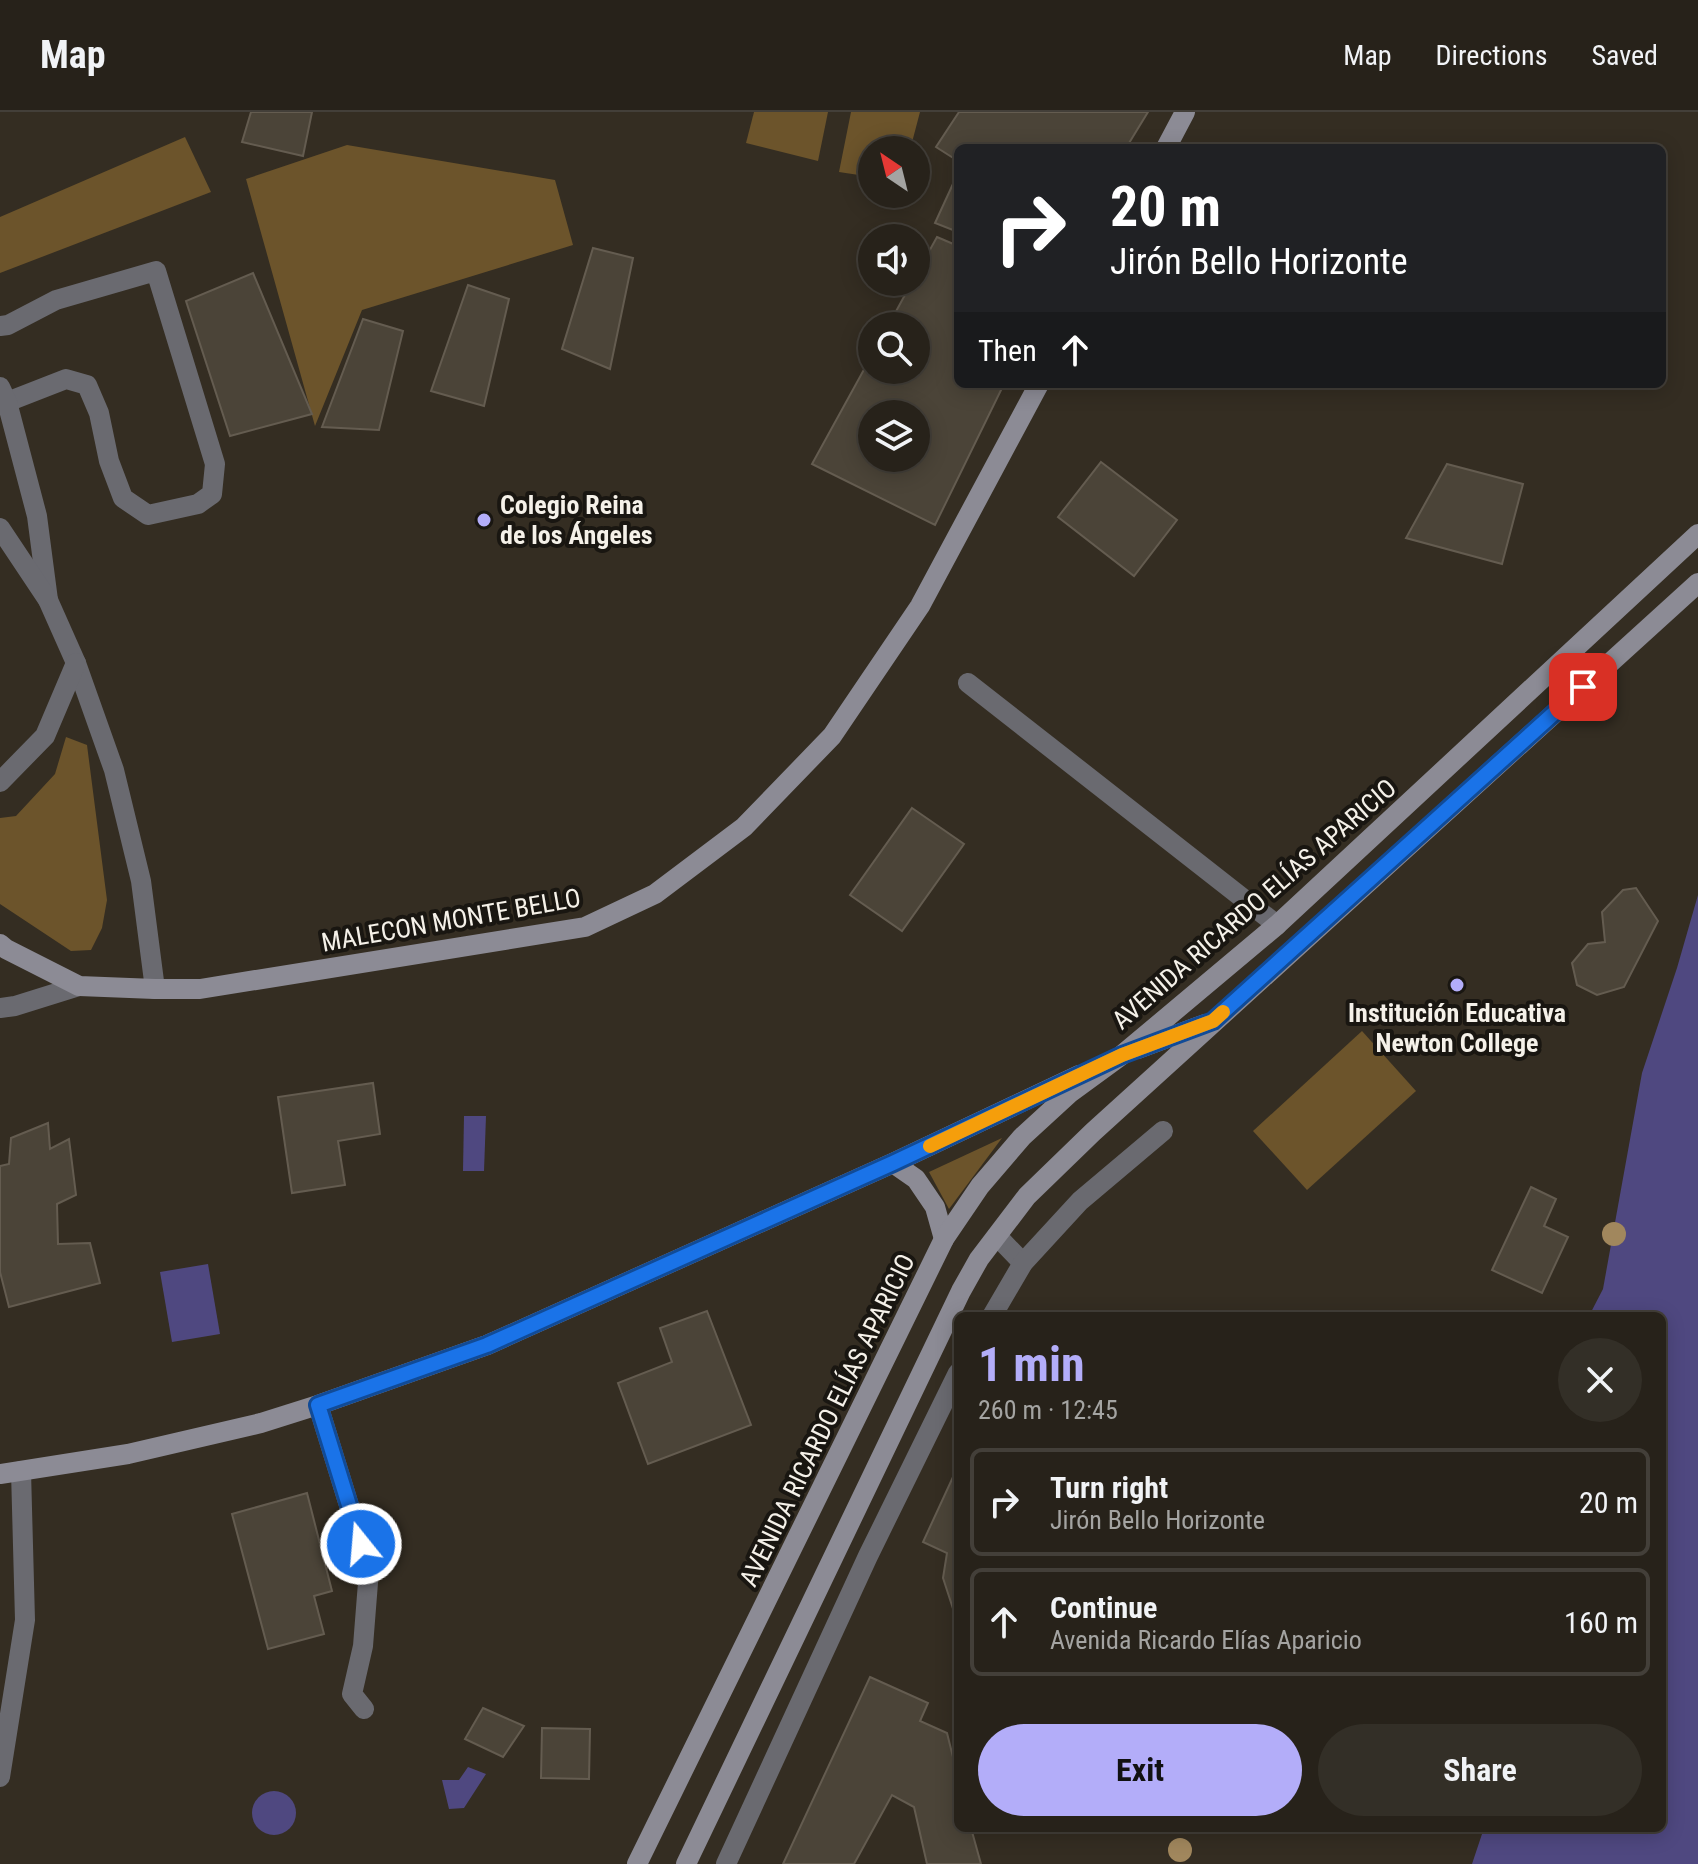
<!DOCTYPE html>
<meta charset="utf-8">
<style>
body{margin:0;font-family:"Roboto Condensed",sans-serif;background:#332f27;color:#f1f3f6;height:100vh;display:flex;flex-direction:column;font-size:30px;white-space:nowrap}
*{box-sizing:border-box;margin:0}
p{font-size:26px;color:#a4a4a2}
.icon{flex:none;width:44px;height:44px;fill:none;stroke:currentColor;stroke-width:2;stroke-linecap:round;stroke-linejoin:round}
.map{position:relative;flex:1;overflow:hidden}
.sheet{position:absolute;left:954px;top:1200px;width:712px;height:520px;display:flex;flex-direction:column;background:#27221a;border-radius:12px;box-shadow:0 4px 20px #0003,0 0 0 2px #433f39}
.sheet>*{flex:none}
.banner{position:absolute;left:954px;top:32px;width:712px;height:244px;border-radius:12px;box-shadow:0 4px 20px #0003,0 0 0 2px #433f39;background:#202124;color:#fff;overflow:hidden}
.needle{width:52px;rotate:325deg}
.controls{position:absolute;left:858px;top:24px;display:grid;gap:16px}
.controls a{display:grid;place-items:center;width:72px;height:72px;border-radius:50%;background:#27221a;box-shadow:0 4px 20px #0003,0 0 0 2px #433f39;font-size:40px}
.pin{position:absolute;display:grid;place-items:center;width:68px;height:68px;color:#fff;margin:-34px;border-radius:16px;box-shadow:0 4px 12px #0006}
.me{position:absolute;width:88px;margin:-44px;rotate:343deg;stroke-linejoin:round;filter:drop-shadow(0 0 6px #0008)}
.turn{display:flex;align-items:center;gap:28px;height:168px;padding:0 24px;font-size:36px}
.turn .icon{width:104px;height:104px;stroke-width:2.5}
.turn b{display:block;font-size:56px;line-height:68px}
.then{display:flex;align-items:center;height:76px;padding:0 24px;background:#0003;gap:16px;font-size:30px}
.round{display:grid;place-items:center;flex:none;width:84px;height:84px;border-radius:42px;background:#332f27}
.overview{display:flex;align-items:center;justify-content:space-between;height:136px;padding:0 24px}
h1{font-size:48px;font-weight:700;line-height:60px;color:#b3adf9}
.button{display:flex;gap:16px;margin-top:auto;padding:16px 24px}
.button a{flex:1;height:92px;border-radius:48px;background:#b3adf9;color:#111;font-size:32px;font-weight:700;line-height:92px;text-align:center}
.button a+a{background:#332f27;color:#f1f3f6}
ul{padding:0;list-style:none}
li{display:flex;align-items:center;gap:24px;height:108px;margin:0 16px 12px;padding:0 8px;border:4px solid #433f39;border-radius:12px}
li div{flex:1}
li b{display:block;font-size:30px}
li em{font-style:normal}
header{display:flex;align-items:center;gap:48px;box-sizing:border-box;height:112px;padding:0 40px;background:#27221a;border-bottom:2px solid #433f39}
header strong{font-size:38px}
nav{display:flex;gap:44px;margin-inline-start:auto;font-size:28px}
.map>svg:first-child{display:block}
</style>
<header>
<strong>Map</strong>
<nav><a>Map</a><a>Directions</a><a>Saved</a></nav>
</header>
<div class="map">
<svg width="1698" height="1752" viewBox="0 0 1698 1752">
<rect width="100%" height="100%" fill="#342d22"/>
<!-- green -->
<g fill="#6c542b">
<polygon points="754,0 828,0 818,49 746,31"/>
<polygon points="851,0 920,0 910,38 872,38 872,65 839,60"/>
<polygon points="185,25 211,80 0,161 0,105"/>
<polygon points="347,33 555,68 573,133 362,198 315,314 246,67"/>
<polygon points="66,625 87,633 107,788 102,816 91,838 71,839 0,792 0,706 16,704 55,662"/>
<polygon points="1362,919 1416,979 1307,1078 1253,1019"/>
<polygon points="1002,1026 949,1097 929,1060"/>
</g>
<!-- water -->
<g fill="#4f4880">
<polygon points="1698,783 1698,1752 1472,1752 1484,1716 1662,1716 1662,1204 1589,1204 1603,1177 1642,961 1677,856"/>
<polygon points="464,1004 486,1004 484,1059 463,1059"/>
<polygon points="208,1152 220,1222 172,1230 160,1160"/>
<polygon points="468,1655 486,1662 464,1696 449,1697 442,1668 459,1668"/>
<circle cx="274" cy="1701" r="22"/>
</g>
<!-- building -->
<g fill="#4b4438" stroke="#645c50" stroke-width="2" fill-rule="evenodd">
<polygon points="251,0 312,0 303,44 242,30"/>
<polygon points="959,0 1148,0 1126,36 958,36 958,49 936,35"/>
<polygon points="958,61 958,120 935,111"/>
<path d="M937,125L958,134V272H1004L935,413L812,352L872,243V258H916V214H888L912,170H916V163ZM872,302H916V346H872Z"/>
<polygon points="593,136 633,146 610,257 562,237"/>
<polygon points="253,161 312,302 230,324 186,189"/>
<polygon points="468,173 509,187 484,294 431,279"/>
<polygon points="363,207 403,219 379,318 322,315"/>
<polygon points="1101,350 1177,408 1134,464 1058,405"/>
<polygon points="1447,352 1523,372 1502,452 1406,426"/>
<polygon points="912,696 964,732 902,819 850,783"/>
<polygon points="1636,776 1658,809 1624,875 1597,883 1577,873 1572,851 1588,832 1605,830 1602,800 1623,778"/>
<polygon points="373,971 380,1022 338,1029 345,1073 292,1081 278,985"/>
<polygon points="48,1011 50,1037 69,1027 76,1083 57,1092 58,1132 90,1131 100,1171 9,1195 0,1160 0,1054 9,1052 11,1026"/>
<polygon points="1531,1075 1556,1087 1544,1114 1568,1125 1542,1181 1492,1158"/>
<polygon points="707,1199 751,1313 648,1352 618,1271 672,1250 660,1216"/>
<polygon points="953,1365 958,1368 958,1512 943,1466 947,1441 923,1430"/>
<polygon points="307,1381 332,1479 314,1484 324,1522 268,1537 232,1402"/>
<polygon points="870,1565 928,1591 920,1609 947,1621 958,1665 958,1716 971,1716 981,1752 927,1752 914,1695 892,1683 854,1752 783,1752"/>
<polygon points="483,1596 524,1614 503,1645 465,1627"/>
<polygon points="542,1616 590,1617 589,1667 541,1666"/>
</g>
<g fill="none" stroke-linecap="round" stroke-linejoin="round">
<!-- lane -->
<g stroke="#6a6a70" stroke-width="20">
<polyline points="0,214 8,213 56,188 156,159 215,352 212,382 198,392 148,403 123,386 109,349 99,301 87,273 66,267 7,290"/>
<polyline points="0,275 7,290 37,404 48,488"/>
<polyline points="968,571 1277,813"/>
<polyline points="997,1124 1023,1151"/>
<polyline points="992,1204 1023,1151 1080,1089 1163,1019"/>
<polyline points="726,1752 868,1444 958,1261"/>
</g>
<!-- street -->
<g stroke="#6a6a70" stroke-width="20">
<polyline points="0,416 48,488 76,551 114,658 141,769 155,877"/>
<polyline points="0,670 45,624 76,551"/>
<polyline points="0,896 15,894 79,874"/>
<polyline points="318,1293 369,1458 363,1534 352,1582 364,1597"/>
<polyline points="0,1665 25,1508 21,1359"/>
</g>
<!-- secondary -->
<g stroke="#8c8b95" stroke-width="20">
<polyline points="1166,36 1185,0"/>
<polyline points="0,832 6,837 79,874 155,877 200,877 585,815 655,782 744,715 832,624 920,494 1039,272"/>
<polyline points="1138,937 1205,912"/>
<polyline points="893,1051 916,1067 935,1095 944,1127"/>
<polyline points="0,1362 128,1342 261,1311 318,1293 487,1233 893,1051 1079,963"/>
<polyline points="637,1752 944,1127 980,1074 1022,1025 1070,981 1122,943 1277,813 1698,422"/>
<polyline points="686,1752 961,1179 979,1147 1027,1084 1093,1020 1698,471"/>
</g>
</g>
<!-- trees -->
<g fill="#a1875d">
<circle cx="1614" cy="1122" r="12"/>
<circle cx="1180" cy="1738" r="12"/>
</g>
<g fill="none" stroke-linecap="round" stroke-linejoin="round">
<!-- route casing -->
<g stroke="#114b97" stroke-width="20">
<polyline id="route" points="361,1432 318,1293 487,1233 893,1051 1122,943 1213,909 1583,575"/>
</g>
<!-- route -->
<use href="#route" stroke="#1a73e8" stroke-width="14"/>
<!-- slow -->
<polyline stroke="#f59e0b" stroke-width="14" points="930,1034 1122,943 1213,909 1223,900"/>
</g>
<!-- markers -->
<g fill="#b3adf9" stroke="#191611" stroke-width="3">
<circle cx="484" cy="408" r="8"/>
<circle cx="1457" cy="873" r="8"/>
</g>
<g text-anchor="middle" dominant-baseline="central" stroke-width="8" stroke-linejoin="round" paint-order="stroke">
<!-- poi labels -->
<g font-size="26" font-weight="bold" fill="#f5f1e9" stroke="#191611" text-anchor="start">
<text x="500" y="393">Colegio Reina<tspan x="500" dy="30">de los Ángeles</tspan></text>
<text x="1457" y="901" text-anchor="middle">Institución Educativa<tspan x="1457" dy="30">Newton College</tspan></text>
</g>
<!-- street labels -->
<g font-size="26" fill="#f5f1e9" stroke="#191611">
<text transform="translate(1254 792) rotate(-41)">AVENIDA RICARDO ELÍAS APARICIO</text>
<text transform="translate(451 808) rotate(-10)">MALECON MONTE BELLO</text>
<text transform="translate(827 1308) rotate(-64)">AVENIDA RICARDO ELÍAS APARICIO</text>
</g>
</g>
</svg>
<div class="controls">
<a><svg class="needle" viewBox="-14 -14 28 28"><path d="M0-13l5 13h-10z" fill="#e53935"/><path d="M0 13l5-13h-10z" fill="#a4a4a2"/></svg></a>
<a><svg class="icon" aria-label="sound" viewBox="0 0 24 24"><path d="M4 9h4l5-4v14l-5-4H4zM17 9q2 3 0 6"/></svg></a>
<a><svg class="icon" aria-label="search" viewBox="0 0 24 24"><circle cx="10" cy="10" r="6"/><path d="M15 15l6 6"/></svg></a>
<a><svg class="icon" aria-label="layers" viewBox="0 0 24 24"><path d="M12 4l9 5-9 5-9-5zM3 14l9 5 9-5"/></svg></a>
</div>
<div class="pin" style="left:1583px;top:575px;background:#d93025"><svg class="icon" aria-label="arrive" viewBox="0 0 24 24"><path d="M6 21V4h12l-3 4 3 4H6"/></svg></div>
<svg class="me" style="left:361px;top:1432px" viewBox="-20 -20 40 40"><circle r="17" fill="#1a73e8" stroke="#fff" stroke-width="3"/><path d="M0-11L8 9 0 5-8 9z" fill="#fff"/></svg>
<div class="banner">
<div class="turn"><svg class="icon" aria-label="right" viewBox="0 0 24 24"><path d="M7 20v-9h11M14 6l5 5-5 5"/></svg><div><b>20 m</b>Jirón Bello Horizonte</div></div>
<div class="then">Then<svg class="icon" aria-label="ahead" viewBox="0 0 24 24"><path d="M12 20V5M6 11l6-6 6 6"/></svg></div>
</div>
<section class="sheet">
<div class="overview"><div><h1>1 min</h1><p>260 m · 12:45</p></div><a class="round"><svg class="icon" aria-label="close" viewBox="0 0 24 24"><path d="M6 6l12 12M18 6L6 18"/></svg></a></div>
<ul>
<li><svg class="icon" aria-label="right" viewBox="0 0 24 24"><path d="M7 20v-9h11M14 6l5 5-5 5"/></svg><div><b>Turn right</b><p>Jirón Bello Horizonte</p></div><em>20 m</em></li>
<li><svg class="icon" aria-label="ahead" viewBox="0 0 24 24"><path d="M12 20V5M6 11l6-6 6 6"/></svg><div><b>Continue</b><p>Avenida Ricardo Elías Aparicio</p></div><em>160 m</em></li>
</ul>
<div class="button"><a>Exit</a><a>Share</a></div>
</section>
</div>
